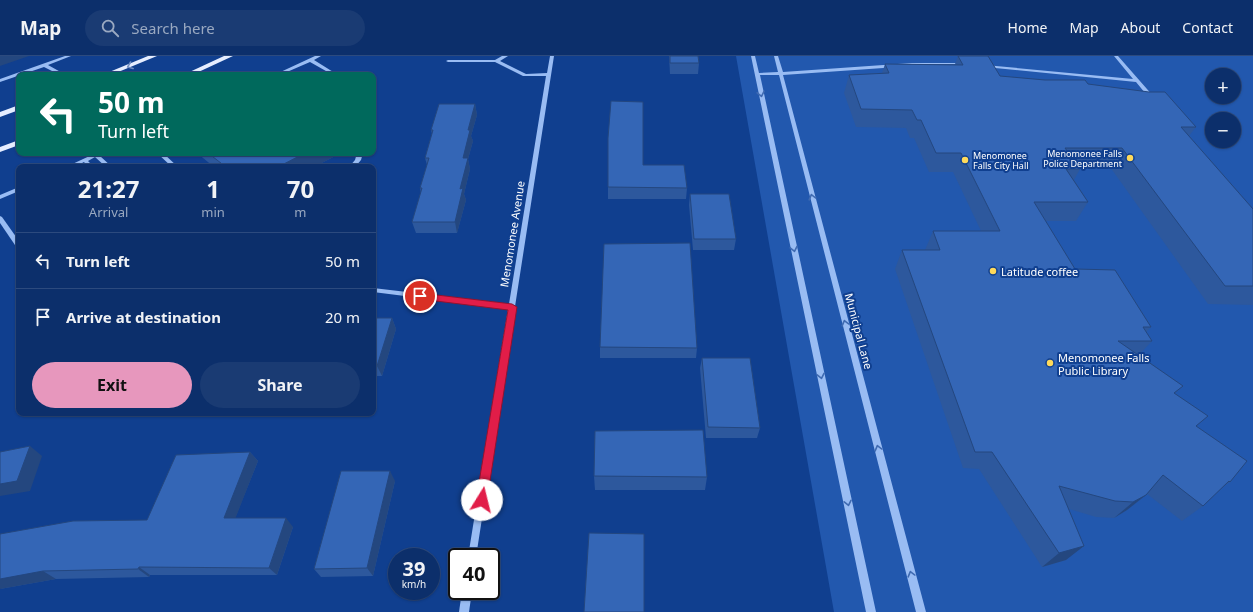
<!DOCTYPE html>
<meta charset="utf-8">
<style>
body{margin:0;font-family:"Noto Sans",sans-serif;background:#1a3b73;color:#f1f3f6;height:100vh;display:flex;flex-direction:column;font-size:15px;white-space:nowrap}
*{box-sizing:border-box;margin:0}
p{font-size:13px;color:#9aa9c1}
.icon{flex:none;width:22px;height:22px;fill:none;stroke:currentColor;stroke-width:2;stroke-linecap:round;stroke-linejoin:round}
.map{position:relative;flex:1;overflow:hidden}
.sheet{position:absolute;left:16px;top:108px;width:360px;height:252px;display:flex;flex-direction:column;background:#0c2f6b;border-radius:8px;box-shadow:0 1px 3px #0004,0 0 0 1px #2c4a7e}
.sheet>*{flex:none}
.top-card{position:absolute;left:16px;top:16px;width:360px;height:84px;border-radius:8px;box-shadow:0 1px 3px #0004,0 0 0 1px #2c4a7e;background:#00695c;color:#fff;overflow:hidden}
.buttons{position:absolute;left:1205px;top:12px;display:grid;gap:8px}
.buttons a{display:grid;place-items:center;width:36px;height:36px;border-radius:50%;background:#0c2f6b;box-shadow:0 1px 3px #0004,0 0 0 1px #2c4a7e;font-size:20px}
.speed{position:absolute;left:388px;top:492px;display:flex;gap:8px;font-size:20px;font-weight:700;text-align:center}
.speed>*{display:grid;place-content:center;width:52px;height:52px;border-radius:50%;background:#0c2f6b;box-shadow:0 1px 3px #0004,0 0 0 1px #2c4a7e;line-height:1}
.speed small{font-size:10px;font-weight:400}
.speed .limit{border:2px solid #111;border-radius:6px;background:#fff;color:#111}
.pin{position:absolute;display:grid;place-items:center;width:34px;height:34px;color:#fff;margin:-17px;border:2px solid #fff;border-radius:50%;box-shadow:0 1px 4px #0007}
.me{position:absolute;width:44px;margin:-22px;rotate:9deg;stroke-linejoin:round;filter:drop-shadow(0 0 3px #0008)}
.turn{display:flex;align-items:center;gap:14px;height:84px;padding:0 16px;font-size:18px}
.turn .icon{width:52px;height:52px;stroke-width:2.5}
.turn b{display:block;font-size:28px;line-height:34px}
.eta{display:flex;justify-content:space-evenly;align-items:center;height:68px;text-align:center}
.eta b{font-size:24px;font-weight:700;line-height:28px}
.button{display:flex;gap:8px;margin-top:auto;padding:8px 16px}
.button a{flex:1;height:46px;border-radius:24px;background:#e797bd;color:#111;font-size:16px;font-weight:700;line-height:46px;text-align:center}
.button a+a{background:#1a3b73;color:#f1f3f6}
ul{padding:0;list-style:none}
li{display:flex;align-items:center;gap:12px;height:56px;padding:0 16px;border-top:1px solid #2c4a7e}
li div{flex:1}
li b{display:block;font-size:15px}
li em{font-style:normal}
header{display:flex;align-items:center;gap:24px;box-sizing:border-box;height:56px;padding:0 20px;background:#0c2f6b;border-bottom:1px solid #2c4a7e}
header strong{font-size:19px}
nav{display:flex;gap:22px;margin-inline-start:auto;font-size:14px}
.search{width:280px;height:36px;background:#1a3b73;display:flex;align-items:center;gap:10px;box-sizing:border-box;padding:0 14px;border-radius:22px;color:#9aa9c1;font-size:15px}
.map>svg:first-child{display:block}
</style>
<header>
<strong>Map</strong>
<div class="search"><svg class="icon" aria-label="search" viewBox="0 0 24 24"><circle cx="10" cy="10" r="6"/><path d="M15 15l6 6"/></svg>Search here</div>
<nav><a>Home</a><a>Map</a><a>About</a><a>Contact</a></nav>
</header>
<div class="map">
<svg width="1253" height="556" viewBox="0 0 1253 556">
<rect width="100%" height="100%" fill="#103f8f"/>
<!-- green -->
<path fill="#2258ae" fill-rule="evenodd" d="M736,0H1253V556H834ZM1212,19H1234V41H1212ZM1212,63H1234V85H1212Z"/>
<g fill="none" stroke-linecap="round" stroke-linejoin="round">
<!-- minor -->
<g fill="#99bcf3" fill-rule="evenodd">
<polygon points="65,0 71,0 48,9 66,19 60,19 44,11 0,26 0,23"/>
<polygon points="315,0 321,0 314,4 338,19 333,19 310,6 280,19 274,19"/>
<polygon points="502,0 508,0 500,5 526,18 547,17 550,0 554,0 476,501 468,501 508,253 373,236 373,232 509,248 546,20 523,20 495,6 448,6 446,5 448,4 495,4"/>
<polygon points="751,0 755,0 759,17 778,16 774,0 778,0 783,16 912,7 964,7 966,8 964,9 912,10 783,19 926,556 916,556 779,19 760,19 876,556 866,556"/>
<polygon points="1114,0 1118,0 1154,41 1154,43 1150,43 1136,26 985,11 983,10 985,9 1133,23"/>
<polygon points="96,97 104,97 100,100 112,111 106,111 95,101 88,105 94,111 88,111 84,106 74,111 66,111"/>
<polygon points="157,97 163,97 178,111 172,111"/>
<polygon points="357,97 363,97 361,104 355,111 349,111 355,104"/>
<polygon points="19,131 19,135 0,143 0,139"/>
<polygon points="0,160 2,161 19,185 19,192 17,192 0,167"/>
<polygon points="462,535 472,535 469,556 459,556"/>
</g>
<!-- major -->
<g fill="#e5edff" fill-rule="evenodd">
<polygon points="148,0 157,0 111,19 102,19"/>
<polygon points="224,0 233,0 192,19 183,19"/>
<polygon points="19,49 19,54 0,61 0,56"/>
<polygon points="19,84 19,89 0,96 0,91"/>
</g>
</g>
<!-- wall -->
<g fill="#2d589d">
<polygon points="669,0 698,0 699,7 698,18 670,18"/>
<polygon points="958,0 1000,20 1088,28 1196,71 1189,80 1253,153 1253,249 1208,248 1110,111 1078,111 1080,113 1074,124 1088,146 1076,165 1045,165 1075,213 1151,271 1146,276 1152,285 1139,299 1183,330 1175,337 1230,426 1221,432 1203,450 1182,465 1147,438 1127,454 1114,462 1096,461 1069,453 1066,504 1042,511 979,413 963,412 895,213 902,194 925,194 933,175 981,175 953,116 929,116 914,82 910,82 906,72 856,71 844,37 849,19 882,17 885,8 955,8"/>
<polygon points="475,48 477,59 471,80 473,85 468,103 470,113 464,138 466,144 457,177 416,177 412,166 421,137 420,132 427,109 425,102 432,78 431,74"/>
<polygon points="197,97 341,97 314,111 214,111"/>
<polygon points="643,109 687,132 686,143 608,143 608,131"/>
<polygon points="690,138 736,183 734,194 693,194 689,149"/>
<polygon points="373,262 392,262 396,273 382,320 373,320"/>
<polygon points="600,291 697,292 696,302 600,302"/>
<polygon points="702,302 760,372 757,382 706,382 700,312"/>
<polygon points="250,396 258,405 235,462 293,471 277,519 150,519 149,521 56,523 0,533 147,464"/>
<polygon points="594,420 707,421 705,434 595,434"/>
<polygon points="395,425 373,520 321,521 314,513"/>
</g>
<!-- shaded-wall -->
<g fill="#24477f">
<polygon points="0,0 29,0 0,10"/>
<polygon points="475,48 477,59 471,80 473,85 468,103 470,113 464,138 466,144 457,177 455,166 460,133 463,102 468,74"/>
<polygon points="305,97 341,97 314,111 278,111"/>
<polygon points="392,262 396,273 382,320 377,310"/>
<polygon points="30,390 42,400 30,435 0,440 0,428"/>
<polygon points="250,396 258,405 232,471 224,462"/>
<polygon points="390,415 395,425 373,520 367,512"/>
<polygon points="1146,439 1127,454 1114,462 1133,446"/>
<polygon points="286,462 293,471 277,519 269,512"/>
<polygon points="1084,490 1066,504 1042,511 1059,497"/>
<polygon points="139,511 150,519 149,521 138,513"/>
<polygon points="43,515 56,523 0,533 0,523"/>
</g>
<!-- building -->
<g fill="#3466b6" stroke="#24477f">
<polygon points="670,0 698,0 699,7 670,7"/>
<polygon points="958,0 988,0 1000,20 1045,24 1085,24 1088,28 1149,36 1165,36 1196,71 1181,71 1253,153 1253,230 1225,230 1122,92 1065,92 1080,113 1066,113 1088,146 1034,146 1075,213 1115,214 1151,271 1143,271 1152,285 1118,285 1183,330 1174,337 1208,360 1196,370 1247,405 1230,426 1229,425 1203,450 1163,419 1146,439 1133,446 1115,445 1059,430 1084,490 1059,497 992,396 975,396 902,194 940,194 933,175 1000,175 961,97 936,97 921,64 917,64 912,54 861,53 849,19 889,17 885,8 963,9"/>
<polygon points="611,45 643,46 643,109 684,109 687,132 608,131 608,82"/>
<polygon points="439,48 475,48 468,74 470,74 463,102 468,102 460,133 463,132 455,166 412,166 422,132 420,132 429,102 425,102 433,74 431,74"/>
<polygon points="208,97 305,97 278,111 226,111"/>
<polygon points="75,107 79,111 67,111"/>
<polygon points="690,138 729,138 736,183 694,183"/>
<polygon points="690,187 697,292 600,291 604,188"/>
<polygon points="373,262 392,262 377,310 373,310"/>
<polygon points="702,302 750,302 760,372 708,371"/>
<polygon points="703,374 707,421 594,420 595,375"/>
<polygon points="30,390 17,425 0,428 0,396"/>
<polygon points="250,396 224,462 286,462 269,512 139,511 138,513 43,515 0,523 0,478 73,465 147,464 176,399"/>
<polygon points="341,415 390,415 367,512 314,513"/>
<polygon points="589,477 644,478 644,556 584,556"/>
</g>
<!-- one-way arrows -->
<defs><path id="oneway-chevron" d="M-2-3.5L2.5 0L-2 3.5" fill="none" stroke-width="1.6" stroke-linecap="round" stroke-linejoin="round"/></defs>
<use stroke="#708dc1" href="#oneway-chevron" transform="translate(130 10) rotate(159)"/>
<g stroke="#406bb2">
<use href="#oneway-chevron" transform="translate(761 38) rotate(78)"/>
<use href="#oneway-chevron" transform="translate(812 141) rotate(-105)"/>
<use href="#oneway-chevron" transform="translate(794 193) rotate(78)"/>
<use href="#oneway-chevron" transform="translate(845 267) rotate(-105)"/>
<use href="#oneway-chevron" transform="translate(821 320) rotate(78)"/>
<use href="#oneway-chevron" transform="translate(878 392) rotate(-105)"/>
<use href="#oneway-chevron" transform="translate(848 447) rotate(78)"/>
<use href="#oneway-chevron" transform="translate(911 518) rotate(-105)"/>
</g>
<!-- route -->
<polygon fill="#e11d48" stroke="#92132f" points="420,237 512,248 517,251 487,444 485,447 482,449 478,447 476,444 508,254 420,243 416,240"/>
<!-- markers -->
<g fill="#ffda5b" stroke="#103f8f" stroke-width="1.5">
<circle cx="1130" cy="102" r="4"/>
<circle cx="965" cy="104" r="4"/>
<circle cx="993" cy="215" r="4"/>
<circle cx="1050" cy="307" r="4"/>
</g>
<g text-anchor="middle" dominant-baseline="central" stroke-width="4" stroke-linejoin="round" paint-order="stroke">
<!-- far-poi labels -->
<g font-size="9" fill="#fff" stroke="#103f8f" text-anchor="end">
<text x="1122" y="97">Menomonee Falls<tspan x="1122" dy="10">Police Department</tspan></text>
<text x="973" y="99" text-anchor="start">Menomonee<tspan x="973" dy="10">Falls City Hall</tspan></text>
</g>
<!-- street labels -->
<g font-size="11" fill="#fff" stroke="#103f8f">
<text transform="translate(512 178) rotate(-81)">Menomonee Avenue</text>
<text transform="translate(859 275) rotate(75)">Municipal Lane</text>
</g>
<!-- poi labels -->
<g font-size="11" fill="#fff" stroke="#103f8f" text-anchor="start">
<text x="1001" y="215">Latitude coffee</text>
<text x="1058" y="301">Menomonee Falls<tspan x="1058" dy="13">Public Library</tspan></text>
</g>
</g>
</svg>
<div class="buttons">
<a>+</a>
<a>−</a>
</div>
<div class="speed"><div>39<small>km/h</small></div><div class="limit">40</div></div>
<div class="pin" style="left:420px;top:240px;background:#d93025"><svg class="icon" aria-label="arrive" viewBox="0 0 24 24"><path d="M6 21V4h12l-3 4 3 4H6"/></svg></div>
<svg class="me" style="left:482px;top:444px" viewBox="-20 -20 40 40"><circle r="19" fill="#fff"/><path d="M0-13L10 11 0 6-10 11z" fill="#e11d48"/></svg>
<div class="top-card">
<div class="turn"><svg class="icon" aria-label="left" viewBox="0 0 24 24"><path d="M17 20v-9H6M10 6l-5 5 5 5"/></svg><div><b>50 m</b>Turn left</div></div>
</div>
<section class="sheet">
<div class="eta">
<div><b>21:27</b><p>Arrival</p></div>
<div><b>1</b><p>min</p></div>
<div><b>70</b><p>m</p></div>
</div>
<ul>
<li><svg class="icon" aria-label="left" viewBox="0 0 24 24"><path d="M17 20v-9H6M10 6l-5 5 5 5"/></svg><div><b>Turn left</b></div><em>50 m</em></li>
<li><svg class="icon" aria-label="arrive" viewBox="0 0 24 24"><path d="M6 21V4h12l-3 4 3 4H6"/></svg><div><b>Arrive at destination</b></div><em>20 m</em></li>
</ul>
<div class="button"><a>Exit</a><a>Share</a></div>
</section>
</div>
